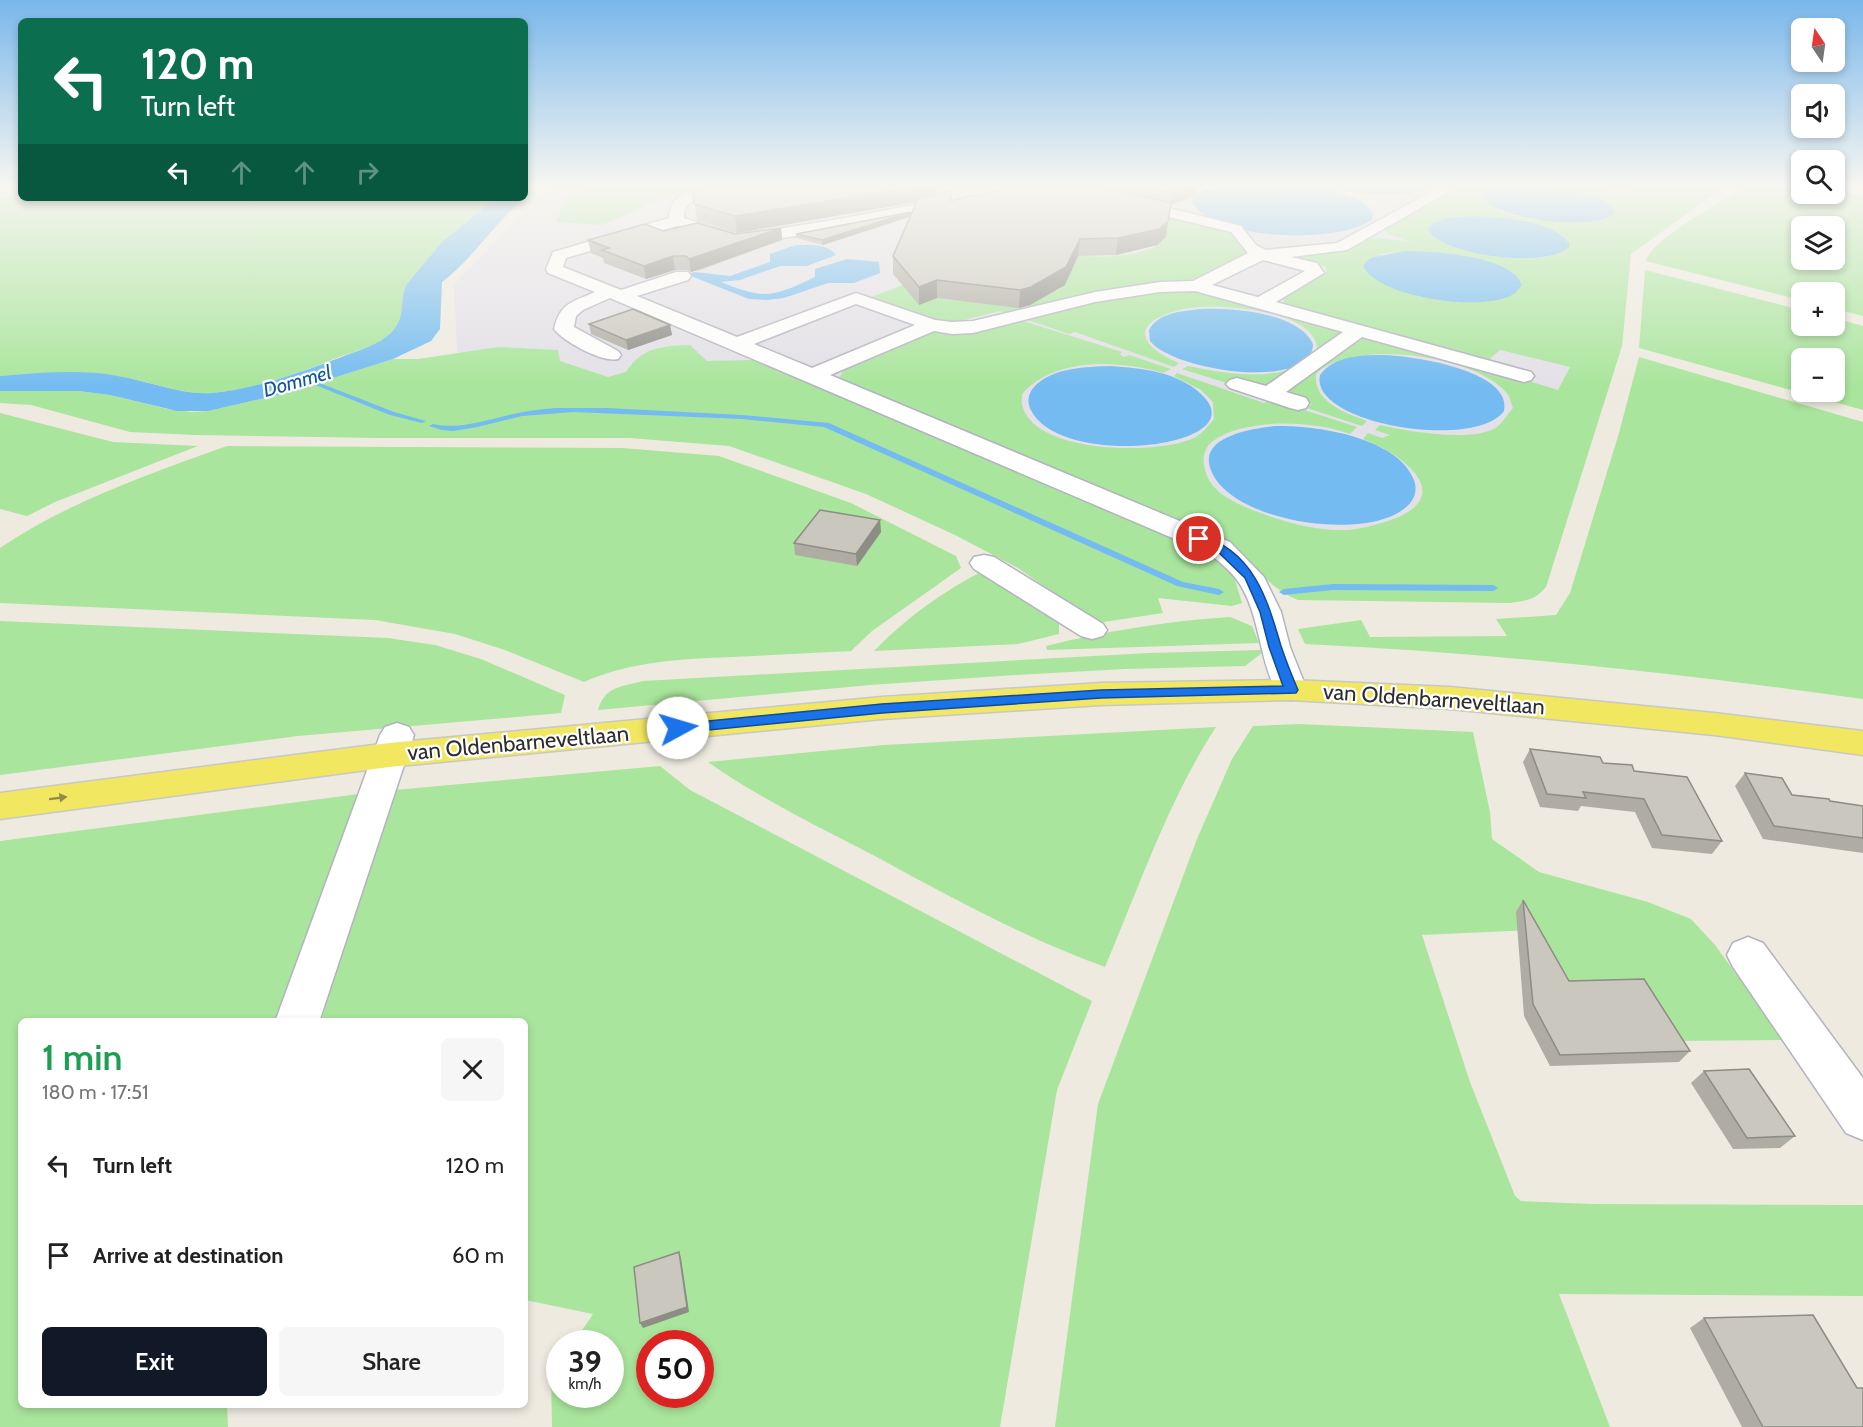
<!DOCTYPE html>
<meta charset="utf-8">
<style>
body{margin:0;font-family:Cabin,sans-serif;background:#f6f6f6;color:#222;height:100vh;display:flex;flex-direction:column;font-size:22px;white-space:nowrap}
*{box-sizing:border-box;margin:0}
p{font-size:20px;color:#767676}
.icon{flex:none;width:33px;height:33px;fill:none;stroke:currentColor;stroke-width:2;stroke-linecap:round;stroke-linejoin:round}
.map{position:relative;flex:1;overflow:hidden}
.drawer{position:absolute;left:18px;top:1018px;width:510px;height:390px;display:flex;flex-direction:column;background:#fff;border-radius:9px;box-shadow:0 3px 9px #0003}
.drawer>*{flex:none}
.hud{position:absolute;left:18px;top:18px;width:510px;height:183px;border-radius:9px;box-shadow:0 3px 9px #0003;background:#0b6e4f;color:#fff;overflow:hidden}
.needle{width:39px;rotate:347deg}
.fabs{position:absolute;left:1791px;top:18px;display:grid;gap:12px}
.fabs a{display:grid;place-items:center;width:54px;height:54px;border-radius:9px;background:#fff;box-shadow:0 3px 9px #0003;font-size:30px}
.speed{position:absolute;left:546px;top:1330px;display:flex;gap:12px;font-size:30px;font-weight:700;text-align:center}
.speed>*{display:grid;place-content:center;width:78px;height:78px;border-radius:50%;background:#fff;box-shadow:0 3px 9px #0003;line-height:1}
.speed small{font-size:15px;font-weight:400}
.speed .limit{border:9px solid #d22;background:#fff;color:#111}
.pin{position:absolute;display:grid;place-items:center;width:51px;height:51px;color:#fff;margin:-26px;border:3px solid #fff;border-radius:50%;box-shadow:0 2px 6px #0007}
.me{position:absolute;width:66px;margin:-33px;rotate:84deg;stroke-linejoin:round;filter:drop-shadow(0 0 4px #0008)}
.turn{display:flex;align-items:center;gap:21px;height:126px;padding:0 24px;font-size:27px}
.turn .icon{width:78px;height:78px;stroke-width:2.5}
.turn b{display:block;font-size:42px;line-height:51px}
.lanes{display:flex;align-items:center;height:57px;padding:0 24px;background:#0003;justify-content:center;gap:30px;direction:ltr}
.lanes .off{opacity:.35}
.round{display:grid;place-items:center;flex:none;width:63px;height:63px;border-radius:9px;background:#f6f6f6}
.head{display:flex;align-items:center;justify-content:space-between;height:102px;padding:0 24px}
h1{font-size:36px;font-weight:600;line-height:45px;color:#1e9e55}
.cta{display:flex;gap:12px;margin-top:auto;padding:12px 24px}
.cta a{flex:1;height:69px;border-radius:9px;background:#111827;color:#fff;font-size:24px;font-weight:600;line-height:69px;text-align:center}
.cta a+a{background:#f6f6f6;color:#222}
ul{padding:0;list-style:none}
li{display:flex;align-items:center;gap:18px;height:90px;padding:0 24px}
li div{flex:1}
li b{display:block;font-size:22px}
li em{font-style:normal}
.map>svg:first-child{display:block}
</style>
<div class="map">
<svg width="1863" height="1427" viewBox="0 0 1863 1427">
<rect width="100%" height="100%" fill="#eeeae0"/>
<!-- industrial -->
<polygon fill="#e3e0e7" points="557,187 1709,187 1594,259 1589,339 1481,579 1201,577 818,414 459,394 454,284 544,191"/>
<!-- green -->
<g fill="#a9e59c" fill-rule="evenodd">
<polygon points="593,187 693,187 677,192 602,225 556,222 567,197"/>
<path d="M1458,187H1511L1489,191L1483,198C1513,230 1575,219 1613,215L1615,212C1605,193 1554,189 1534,187H1573L1624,192L1652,187H1724L1631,254L1622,346L1546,587C1535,600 1526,601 1510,603L1298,600C1265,587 1248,555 1219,536L838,380L843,371L937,331L1017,319L1122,352L1120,354L1124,357L1129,355L1171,369L1163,373C1119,360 1055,357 1022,394C1022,398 1021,404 1023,408C1038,454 1158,455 1194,438C1202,434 1208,426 1214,419L1213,402L1201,390L1174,376L1177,373L1264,403L1273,400L1357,427L1350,434C1315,421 1246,417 1213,441C1201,450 1202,465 1208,478C1216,495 1238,504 1255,511C1284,522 1316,531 1348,530C1361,529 1375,525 1388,521C1460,497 1403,454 1363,439L1368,433L1382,438L1390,435L1375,430L1380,425C1406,431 1475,443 1497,427C1503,422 1508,414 1513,408C1511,403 1510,396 1506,392C1473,355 1352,338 1316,374C1313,402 1345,413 1367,421L1362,426L1307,408L1312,404L1291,395L1289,386L1358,338H1366L1513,376L1558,390L1570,367L1500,350L1485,363L1284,305L1283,298L1326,273V267L1298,258L1300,255L1349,249L1364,239L1378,238L1411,242L1386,233L1385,228ZM1471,216C1500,217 1528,221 1556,232L1563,252C1530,266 1475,255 1443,242L1454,217ZM1420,251L1462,255L1507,270L1483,301L1447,300L1417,296L1380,254Z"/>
<path d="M1747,187H1801L1802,194H1834L1835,190L1863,196V316L1835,309L1834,292H1802L1801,300L1646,261C1649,242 1728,196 1747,187ZM1802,226H1834V260H1802Z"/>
<path d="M21,193V198H496L442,242L406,285C400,299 405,315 395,328C384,344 356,351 339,357C300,373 255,389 212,393C181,395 153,382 123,377C83,370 40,373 0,376V199Z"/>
<path d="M1085,197L1232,230L1247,254L1194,280L1165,283L1009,315L1000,311L964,320L970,324L947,325L875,300L871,297L903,285C914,289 926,296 938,298C962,303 1061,308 1069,277C1071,270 1068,262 1066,255C1091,257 1151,261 1166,236Z"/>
<path d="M1645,270L1801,310L1802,326H1834L1835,318L1863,326V410L1639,348ZM1802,358H1834V392H1802Z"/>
<path d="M1173,289L1214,294L1336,328L1346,334L1277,383C1262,388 1251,385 1236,381L1230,384L1182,369L1188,366C1222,373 1265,381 1299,366C1306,363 1312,357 1317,352C1321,309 1214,302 1184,309C1134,320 1132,343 1179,363L1174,367L1075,332L1069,334L1022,318L1099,299Z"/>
<path d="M690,345L707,361L752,360L1180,540L1232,570L1242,603L1232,606L1158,598L1163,613L1097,623L1018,568L955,535L866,494L729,446L630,438H378L195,435L130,432L31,405L0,403V391H78L110,395L167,409L191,412L208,411L286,393L393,359H418L498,347L558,350L560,361L608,377L626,372C642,347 662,346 690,345Z"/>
<path d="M1639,357L1863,422V699C1678,673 1492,653 1305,644L1298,629L1361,620L1370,637L1507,636L1496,619L1556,615L1570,593L1619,433Z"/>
<polygon points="0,413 113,442 198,446 55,502 27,516 0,509"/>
<path d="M227,446L623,448L719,456L851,503L956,556L961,568L872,631L851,651C811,653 772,655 732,657C681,659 632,661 584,682L505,650L455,634L375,620L0,603V548C68,502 149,474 227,446Z"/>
<path d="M985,570L999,577L1059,623V634L1018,644L874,651C907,617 943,591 985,570Z"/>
<path d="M1230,617L1252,626L1259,643L1047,650L1046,646C1107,631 1167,621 1230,617Z"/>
<polygon points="0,621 388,638 435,645 481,659 565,695 561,713 298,736 0,775"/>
<path d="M1261,650L1262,653L1245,666L1125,669L1015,675L870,685L598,710C605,686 621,687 643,681L1149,653Z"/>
<polygon points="1299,724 1473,732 1490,812 1492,839 1539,872 1648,902 1691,919 1715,945 1784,1040 1671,1041 1562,989 1531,930 1422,935 1470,1082 1515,1196 1521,1201 1592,1204 1863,1205 1863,1296 1559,1294 1610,1427 1055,1427 1098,1104 1197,839 1232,759 1253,726"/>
<path d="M1216,727C1168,801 1139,887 1105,967C1024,938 947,895 871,854C815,825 759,798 708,762L884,745Z"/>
<path d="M660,766L690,790L1092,1001L1057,1090L1000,1427H552L551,1375L559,1363L560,1395H610V1344H573L593,1314L525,1300V1022H321L351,922L395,790ZM650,1344H700V1395H650Z"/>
<polygon points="359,794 280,1021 21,1022 21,1406 227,1406 228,1427 0,1427 0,841"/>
</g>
<!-- water -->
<g fill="#73bbf0">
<path d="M1212,187H1436C1402,198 1362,195 1327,188C1343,195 1362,197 1373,213L1372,220C1336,244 1217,241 1192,203L1193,196Z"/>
<path d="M1534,187C1552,188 1611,193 1615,213C1596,232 1498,220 1483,198C1490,183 1520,187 1534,187Z"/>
<path d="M496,198H525C494,223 473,259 442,282L440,329L431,341L393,359L286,393L208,411H177L110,395L78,391H0V376C39,373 79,369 118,376C149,381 180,395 212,393C255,389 299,373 339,358C356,351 384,344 395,328C405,315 400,299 406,285L442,242Z"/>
<path d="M1471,216C1497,217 1552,220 1569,243V247C1548,269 1443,256 1428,230L1430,225L1447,218Z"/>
<path d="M796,245C810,245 827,243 836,255L807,266H780L740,280L721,282C765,300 773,297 815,277V269L847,259L879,262L880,273L854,283H828L784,298L767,300L749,299L686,274L695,272L730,276L770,262V254Z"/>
<path d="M1405,251C1433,251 1511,255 1522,285C1519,289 1516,293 1512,295C1483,312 1378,298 1363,266L1370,258Z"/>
<path d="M1201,309C1232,308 1298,312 1313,344C1313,391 1175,372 1150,341L1149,330C1159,312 1183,311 1201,309Z"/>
<path d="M1385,355C1412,356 1512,370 1504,411C1475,451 1309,424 1320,375C1334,355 1363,355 1385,355Z"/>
<path d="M1111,366C1142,368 1178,372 1201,394C1259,447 1065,470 1032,412C1027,404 1027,395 1034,387C1052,367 1087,367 1111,366Z"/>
<path d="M1276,426C1315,425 1398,437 1414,480C1418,491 1414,501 1405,508C1365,542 1230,522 1211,470C1197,436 1254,428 1276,426Z"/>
</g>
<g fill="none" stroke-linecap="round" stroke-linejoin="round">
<!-- stream -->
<g fill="#73bbf0" fill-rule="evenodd">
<polygon points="308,380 312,380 394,412 426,421 422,423 390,415 308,382"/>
<path d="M556,408H607L742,415L829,423L1183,582L1219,589L1224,592L1219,595L1177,586L824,427L742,419L573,412L522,416L477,427L453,431L442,430L429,426L433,424C460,430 486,420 513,414C527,411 541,409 556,408Z"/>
<polygon points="1333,584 1493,585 1498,588 1493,591 1333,590 1284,595 1279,592 1284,589"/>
</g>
<!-- minor casing -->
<g stroke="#b3b3c0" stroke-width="3">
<g id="minor">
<path d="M727,187L725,190C709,194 683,197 684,218L737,235L828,221L945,199L952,203L945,207L828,231L736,245L677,226L566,258L563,267L621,290L676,272H688L691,276L688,280L637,296L737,337L856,293L935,320L952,322L973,321L1095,292L1160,282L1193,281L1248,253L1231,232L1075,194L1072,187H1086L1241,226L1256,245L1266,250L1337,243L1440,187H1457L1347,250L1291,257L1317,263L1324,273L1276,302L1531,372L1534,376L1531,380L1524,382L1362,337L1286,392L1306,398L1309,403L1306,408L1298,410L1290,408L1230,388L1226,384L1230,380L1237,378L1266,386L1343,332L1195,291L1160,292L1095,302L973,333L952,334L934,331L830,375L1230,542L1264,577L1281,612L1290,647L1307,690L1302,697L1291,700L1280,697C1258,663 1261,612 1237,580C1230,570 1219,562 1210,554L610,298L583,310L576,316L574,327L618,351L621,355L618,359C603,363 564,342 554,329C560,303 572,302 595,292L548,273L546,269L553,252L669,218C669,188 705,187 727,187ZM1263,260L1305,271L1258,297L1212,285ZM856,304L915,325L812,368L754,344Z"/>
<polygon points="984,555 994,557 1103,624 1107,630 1103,636 1092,639 1081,636 974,569 970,563 974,557"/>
<polygon points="397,723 409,727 414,735 319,1022 275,1022 380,735 385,727"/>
<polygon points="1748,937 1763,943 1863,1078 1863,1140 1846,1133 1733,967 1727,955 1733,943"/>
</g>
</g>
<!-- major casing -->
<g stroke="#c8c8c8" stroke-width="3">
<polygon id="major" points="1291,680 1450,687 1714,713 1863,731 1863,755 1714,735 1450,709 1291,700 1101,705 882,719 389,767 0,819 0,793 389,743 882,697 1101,683"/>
</g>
<!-- minor -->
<use href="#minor" fill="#fff" fill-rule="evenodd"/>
<!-- major -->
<use href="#major" fill="#f2e761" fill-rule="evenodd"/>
</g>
<!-- wall -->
<g fill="#aeaca3">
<polygon points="702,187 937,187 937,194 951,201 979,196 1006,187 1198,187 1196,195 1170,205 1166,237 1157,245 1116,255 1078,256 1065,285 1030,305 1019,308 937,298 919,305 893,274 893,256 910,217 823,245 796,238 796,234 911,212 911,214 917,202 737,233 697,220 693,192"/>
<polygon points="781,228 782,240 700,270 691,272 688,270 675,270 646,279 604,263 603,258 591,253 588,240 663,231 735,234"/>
<polygon points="589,324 670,325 672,335 628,350 591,334"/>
<polygon points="880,520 881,532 857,566 795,555 794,543"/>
<polygon points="1530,749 1603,763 1634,771 1722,841 1712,854 1652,848 1635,812 1581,806 1578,811 1540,807 1523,762"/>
<polygon points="1745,773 1792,795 1863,806 1863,853 1763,839 1735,786"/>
<polygon points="1523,900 1569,981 1690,1051 1679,1062 1550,1066 1524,1016 1516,912"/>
<polygon points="1704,1071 1795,1136 1780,1148 1733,1149 1691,1083"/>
<polygon points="1704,1318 1857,1388 1863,1427 1742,1427 1690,1328"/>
</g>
<!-- shaded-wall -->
<g fill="#8d8c85">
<polygon points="912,187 937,187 937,198 737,233 735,216"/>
<polygon points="1188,187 1198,187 1196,195 1171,205 1172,193"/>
<polygon points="911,212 911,216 823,245 822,240"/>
<polygon points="1168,221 1166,237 1157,245 1116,255 1118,238"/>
<polygon points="781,228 782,240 691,272 689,259"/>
<polygon points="1080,239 1078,256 1065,285 1030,305 1019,308 1020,290"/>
<polygon points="673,256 675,270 646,279 644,266"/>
<polygon points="937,280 937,298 919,305 919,287"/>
<polygon points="670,325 672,335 628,350 626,340"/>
<polygon points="880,520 881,532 857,566 856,554"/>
<polygon points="679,1252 681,1258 689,1312 643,1328 640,1323"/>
</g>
<!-- building -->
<g fill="#cac8be" stroke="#8d8c85" stroke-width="1.5">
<polygon points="702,187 912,187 735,216 694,204 693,192"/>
<polygon points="1006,187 1101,187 1171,203 1168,221 1159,229 1118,238 1080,239 1066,267 1031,287 1020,290 937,280 919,287 893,256 918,199 951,191 951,201 969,196 979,196"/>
<polygon points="1145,187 1188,187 1172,193"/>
<polygon points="911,212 822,240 796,234"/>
<polygon points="697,223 735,234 781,228 698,256 689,259 686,256 673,256 644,266 602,250 609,248 588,240 645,224 663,231"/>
<polygon points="633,309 670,325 626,340 589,324"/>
<polygon points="820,510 880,520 856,554 794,543"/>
<polygon points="1530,749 1600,757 1603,763 1632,765 1634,771 1687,777 1722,841 1662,835 1644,799 1583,792 1586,798 1547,794"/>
<polygon points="1745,773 1782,778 1792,795 1829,799 1830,801 1863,806 1863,838 1774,826"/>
<polygon points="1523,900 1569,981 1644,979 1690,1051 1560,1055 1533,1004"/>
<polygon points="1749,1069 1795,1136 1747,1138 1704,1071"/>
<polygon points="679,1252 687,1307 640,1323 634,1267"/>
<polygon points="1813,1315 1857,1388 1863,1388 1863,1427 1763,1427 1704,1318"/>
</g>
<!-- one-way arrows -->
<defs><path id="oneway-solid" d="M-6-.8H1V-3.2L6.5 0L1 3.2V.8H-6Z" transform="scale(1.5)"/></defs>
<use fill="#908a47" href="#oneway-solid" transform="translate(58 798) rotate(-7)"/>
<!-- sky -->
<linearGradient id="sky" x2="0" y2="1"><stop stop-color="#79b7eb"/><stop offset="0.48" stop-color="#f7f6f1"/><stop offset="1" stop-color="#f7f6f1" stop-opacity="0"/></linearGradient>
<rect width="1863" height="387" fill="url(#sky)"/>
<!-- route -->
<path fill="#1a73e8" stroke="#114b97" stroke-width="1.5" d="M1199,535C1253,550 1267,598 1281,646C1286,661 1292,676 1298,690L1296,693L1101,698L882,713L678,733L671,728L678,724L882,704L1101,690L1283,686L1269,647L1260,612L1245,578L1216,550L1195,541V536Z"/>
<g text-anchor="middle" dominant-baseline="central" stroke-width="4.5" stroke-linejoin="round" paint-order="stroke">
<!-- far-water labels -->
<g font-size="20" font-style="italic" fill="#0d56a1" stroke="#fff">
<text transform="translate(297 381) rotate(-16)">Dommel</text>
</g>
<!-- street labels -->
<g font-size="22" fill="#2d2d2d" stroke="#fff">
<text transform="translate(1434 699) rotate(4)">van Oldenbarneveltlaan</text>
<text transform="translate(518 743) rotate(-5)">van Oldenbarneveltlaan</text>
</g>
</g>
</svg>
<div class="fabs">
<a><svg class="needle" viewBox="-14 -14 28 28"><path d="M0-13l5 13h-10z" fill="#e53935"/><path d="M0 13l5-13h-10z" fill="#767676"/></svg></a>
<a><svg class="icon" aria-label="sound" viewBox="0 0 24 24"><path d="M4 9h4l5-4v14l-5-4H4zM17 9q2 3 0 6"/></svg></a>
<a><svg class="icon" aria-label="search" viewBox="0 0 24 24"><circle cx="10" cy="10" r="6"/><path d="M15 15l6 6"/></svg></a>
<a><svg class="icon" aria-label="layers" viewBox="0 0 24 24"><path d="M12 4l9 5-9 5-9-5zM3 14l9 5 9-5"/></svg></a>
<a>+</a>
<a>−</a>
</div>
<div class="speed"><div>39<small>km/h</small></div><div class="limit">50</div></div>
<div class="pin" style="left:1199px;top:539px;background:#d93025"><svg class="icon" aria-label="arrive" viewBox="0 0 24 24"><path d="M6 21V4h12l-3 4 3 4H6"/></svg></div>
<svg class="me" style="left:678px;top:728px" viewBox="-20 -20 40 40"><circle r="19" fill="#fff"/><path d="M0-13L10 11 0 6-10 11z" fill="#1a73e8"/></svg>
<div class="hud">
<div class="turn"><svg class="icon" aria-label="left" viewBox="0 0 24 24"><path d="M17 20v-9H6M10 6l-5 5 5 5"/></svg><div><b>120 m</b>Turn left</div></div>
<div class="lanes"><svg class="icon" aria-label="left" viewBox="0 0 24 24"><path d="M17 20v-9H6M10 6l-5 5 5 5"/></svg><svg class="icon off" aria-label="ahead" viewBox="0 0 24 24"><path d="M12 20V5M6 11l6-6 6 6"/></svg><svg class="icon off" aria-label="ahead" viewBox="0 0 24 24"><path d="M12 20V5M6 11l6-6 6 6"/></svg><svg class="icon off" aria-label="right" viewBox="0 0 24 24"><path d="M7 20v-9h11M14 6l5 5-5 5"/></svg></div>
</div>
<section class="drawer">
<div class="head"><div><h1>1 min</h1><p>180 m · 17:51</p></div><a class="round"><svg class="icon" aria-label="close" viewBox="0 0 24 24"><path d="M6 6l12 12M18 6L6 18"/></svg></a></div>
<ul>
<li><svg class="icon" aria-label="left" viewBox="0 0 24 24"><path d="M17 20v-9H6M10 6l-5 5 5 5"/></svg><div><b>Turn left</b></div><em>120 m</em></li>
<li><svg class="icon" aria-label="arrive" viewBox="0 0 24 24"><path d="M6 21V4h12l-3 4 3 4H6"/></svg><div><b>Arrive at destination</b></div><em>60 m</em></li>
</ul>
<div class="cta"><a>Exit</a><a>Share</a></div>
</section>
</div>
